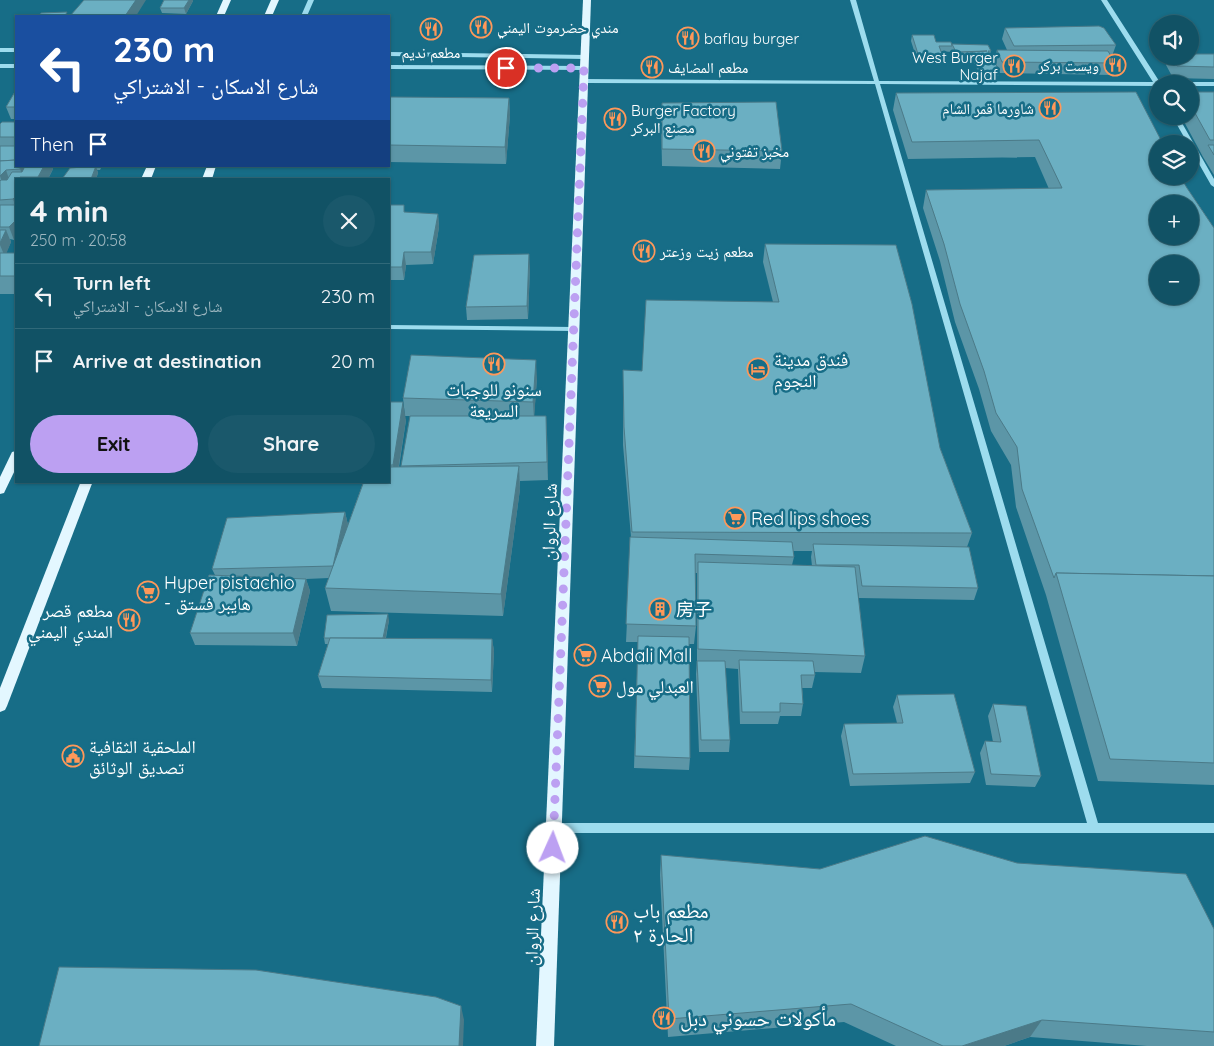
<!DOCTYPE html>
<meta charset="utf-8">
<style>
body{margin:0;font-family:Quicksand,"Noto Naskh Arabic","Noto Sans SC",sans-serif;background:#1a586b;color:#f1f3f6;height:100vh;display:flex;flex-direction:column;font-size:19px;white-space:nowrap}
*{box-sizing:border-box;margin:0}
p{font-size:16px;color:#9cb6bf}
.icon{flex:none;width:28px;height:28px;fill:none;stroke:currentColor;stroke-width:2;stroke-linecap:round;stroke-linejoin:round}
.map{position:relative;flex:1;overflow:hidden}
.details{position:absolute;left:15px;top:178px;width:375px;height:305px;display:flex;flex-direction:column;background:#115265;border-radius:0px;box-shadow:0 1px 4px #0004,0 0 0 1px #306979}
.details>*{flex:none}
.hud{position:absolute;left:15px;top:15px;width:375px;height:152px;border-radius:0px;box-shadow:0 1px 4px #0004,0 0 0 1px #306979;background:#1a4fa0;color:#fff;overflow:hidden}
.buttons{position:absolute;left:1149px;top:15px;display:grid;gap:10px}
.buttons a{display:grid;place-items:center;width:50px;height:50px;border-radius:50%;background:#115265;box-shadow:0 1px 4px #0004,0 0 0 1px #306979;font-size:25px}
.pin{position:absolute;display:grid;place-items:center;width:42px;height:42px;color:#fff;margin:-21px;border:2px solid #fff;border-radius:50%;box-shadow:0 1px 5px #0007}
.me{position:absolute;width:55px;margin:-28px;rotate:2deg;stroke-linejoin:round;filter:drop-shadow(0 0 4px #0008)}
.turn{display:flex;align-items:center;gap:18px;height:105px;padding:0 15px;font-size:22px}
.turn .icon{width:65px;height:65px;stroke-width:2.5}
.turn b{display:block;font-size:35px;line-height:42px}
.then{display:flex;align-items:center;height:48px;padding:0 15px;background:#0003;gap:10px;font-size:19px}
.round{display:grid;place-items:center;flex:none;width:52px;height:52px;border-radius:26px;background:#1a586b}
.overview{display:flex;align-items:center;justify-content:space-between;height:85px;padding:0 15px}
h1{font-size:30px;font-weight:800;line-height:38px}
.action{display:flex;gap:10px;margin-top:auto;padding:10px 15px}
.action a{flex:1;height:58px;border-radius:30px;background:#bca0f2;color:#111;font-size:20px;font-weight:800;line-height:58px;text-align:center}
.action a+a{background:#1a586b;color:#f1f3f6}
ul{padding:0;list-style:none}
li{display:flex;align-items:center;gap:15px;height:65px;padding:0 15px;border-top:1px solid #306979}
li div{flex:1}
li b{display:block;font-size:19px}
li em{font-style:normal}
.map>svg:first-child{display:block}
</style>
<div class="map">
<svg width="1214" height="1046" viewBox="0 0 1214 1046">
<rect width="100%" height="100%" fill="#176d87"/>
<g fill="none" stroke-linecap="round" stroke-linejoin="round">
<!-- minor -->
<g fill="#9ddcee" fill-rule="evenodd">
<polygon points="308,0 314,0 307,16 301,16"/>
<polygon points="850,0 856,0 879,81 1153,82 1101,0 1107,0 1161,84 1158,84 1158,88 1155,86 880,84 1098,823 1214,823 1214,833 554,833 550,831 549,828 550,825 554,823 1087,823 875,84 584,83 581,81 584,79 874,81"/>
<rect x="0" y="48" width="16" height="4"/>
<polygon points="389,52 585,55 588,57 585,59 389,56"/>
<rect x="0" y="64" width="16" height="4"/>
<polygon points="389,65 584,66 587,68 584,70 389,69"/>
<polygon points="1190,82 1214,82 1214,86 1190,86 1190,84 1187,84"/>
<polygon points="1172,116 1178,116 1214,179 1214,187 1211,185 1190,148 1190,144 1188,144"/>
<polygon points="389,325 574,327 578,329 574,331 389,329"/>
</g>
<!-- major -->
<g fill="#e3f7ff" fill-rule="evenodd">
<polygon points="223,0 231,0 224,16 216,16"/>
<polygon points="271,0 279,0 272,16 264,16"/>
<polygon points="583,0 591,0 554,1046 536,1046"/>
<polygon points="147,166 156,166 151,179 141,179"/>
<polygon points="207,166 216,166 212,179 202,179"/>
<polygon points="16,451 16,468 4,493 0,494 0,477 12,452"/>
<polygon points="81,481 93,481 7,706 5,710 0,712 0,688"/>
</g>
</g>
<!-- wall -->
<g fill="#5c96a7" fill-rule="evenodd">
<polygon points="164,0 193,0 193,1 186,14 162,13 160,8"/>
<polygon points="1005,28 1116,45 1112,56 1111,56 1115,63 1111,75 999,73 998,76 981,76 971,58 971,57 955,57 952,50 951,52 941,51 942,54 940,60 917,60 911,41 912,35 936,42 991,51 990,54 994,61 997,50 1007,50 1002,39"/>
<polygon points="1214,54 1214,79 1173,78 1166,65 1169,56 1190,56"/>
<polygon points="16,90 16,119 11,119 6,107"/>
<polygon points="1190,92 1214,92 1214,175 1203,157 1181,116 1190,116"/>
<polygon points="896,93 1187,188 1214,228 1214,785 1098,781 1046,595 1016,507 1011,465 991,431 979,389 955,322 940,261 923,208 926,190 1049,189 1035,157 908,159 893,110"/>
<polygon points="389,97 509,98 510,115 506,164 389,162"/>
<polygon points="662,103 782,151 780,169 662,166 661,120"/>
<polygon points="16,122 16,166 52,166 53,169 48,179 16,179 16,237 14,240 10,239 11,242 6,253 16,253 16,294 0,294 0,137"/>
<polygon points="74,166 102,166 100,170 97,170 98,173 96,179 62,179 75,167"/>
<polygon points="389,205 405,212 438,214 439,227 433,264 406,265 404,280 389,280"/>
<path d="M765,244L940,448L972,533L967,547L978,588L974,600L859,598L856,578L865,656L861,673L814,672L815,675L812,688H802L803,704L801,716H780L778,724H740L738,669L725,668L730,740L729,752H699L696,674L697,661V573H695L696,626L694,644H689L690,758L689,770L634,768L638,642H626L631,537L623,445V370L642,371L773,302L763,262ZM793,551H812L811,557L812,566L792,565L794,557Z"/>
<polygon points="530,267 528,319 467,320 466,307"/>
<polygon points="537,378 534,416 547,434 548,480 520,481 520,489 503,616 331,611 325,588 329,578 306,579 310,591 297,646 195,645 190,633 215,575 212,569 345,512 348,525 363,483 244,483 243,481 389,481 389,402 406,420 399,467 401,467 420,416 405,416 403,398"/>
<polygon points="389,620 386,638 492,639 494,651 492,692 322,688 318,676 328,644 325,644 324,638"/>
<polygon points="897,695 975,772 970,783 850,786 841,736 844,724 897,723 893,707"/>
<polygon points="993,704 1041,776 1035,787 986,785 980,753 985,741 993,742 988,716"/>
<polygon points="661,855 1214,929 1214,1046 1147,1046 1030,1037 1004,1046 896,1046 844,1022 668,1037 660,875"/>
</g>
<!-- shaded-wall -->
<g fill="#4b7a88">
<polygon points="136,0 146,0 136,16 125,16"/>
<polygon points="189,0 193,0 193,1 186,14 184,8"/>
<polygon points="509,98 510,115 506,164 505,147"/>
<polygon points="21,166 27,166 23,177 20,169"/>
<polygon points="44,166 52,166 53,169 48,179 38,179 38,177"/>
<polygon points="96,166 98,173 96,179 91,179"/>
<polygon points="6,170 10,182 4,188 0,176"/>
<polygon points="16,196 16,207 13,199"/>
<polygon points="438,214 439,227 433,264 431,252"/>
<polygon points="16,220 16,237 14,240 9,227"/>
<polygon points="6,230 11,242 5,257 0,245 0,243"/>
<polygon points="404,252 406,265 404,280 402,267"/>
<polygon points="529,254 530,267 528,319 527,306"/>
<polygon points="536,360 537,378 534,420 533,402"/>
<polygon points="403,402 406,420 396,483 393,465"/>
<polygon points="546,416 547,434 548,480 547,462"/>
<polygon points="519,466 520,489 503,616 501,594"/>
<polygon points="345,512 348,525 336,578 333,566"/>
<polygon points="306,579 310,591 297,646 293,633"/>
<polygon points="388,614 389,620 384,646 383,640"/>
<polygon points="492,639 494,651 492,692 491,680"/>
<polygon points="461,1006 464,1020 463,1046 459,1046"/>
<polygon points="1042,1020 1030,1037 1004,1046 962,1046"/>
</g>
<!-- building -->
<g fill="#6bafc2" stroke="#4b7a88" fill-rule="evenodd">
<polygon points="84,0 136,0 125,16 70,16"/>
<polygon points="164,0 189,0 184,8 160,8"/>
<polygon points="67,12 65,16 39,16 41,13"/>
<polygon points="1099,26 1104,28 1116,45 1014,46 1005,28"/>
<polygon points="912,35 934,35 936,42 951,42 952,46 939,46 942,54 918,54"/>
<polygon points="952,44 988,45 991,51 988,51 999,70 982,71 972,52 987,51 956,52"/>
<polygon points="997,50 1108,51 1115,63 1002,62"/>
<polygon points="1190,54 1214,54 1214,67 1177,66 1171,56 1190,56"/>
<polygon points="16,90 16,107 6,107"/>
<path d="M1136,92L1163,144H1158V176H1180L1187,188L1214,228V576L1056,573L1054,578L1022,489L1017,447L996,413L984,371L960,304L944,244L926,190L1062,188L1039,140L912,142L896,93ZM1158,204H1190V236H1158ZM1158,264H1190V296H1158Z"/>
<polygon points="1190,92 1214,92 1214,140 1210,140 1190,104"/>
<polygon points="389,97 509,98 505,147 389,145"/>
<polygon points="776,102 782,151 662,149 662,103"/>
<polygon points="2,122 16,122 16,137 0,137 0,124"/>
<polygon points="1208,145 1214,145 1214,155"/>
<polygon points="0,146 16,146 16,160 0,161"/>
<polygon points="16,160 16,166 21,166 20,169 6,170 0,176 0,161"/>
<polygon points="25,166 44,166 38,177 20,177 19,179 16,179 16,196 13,199 0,200 0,181 1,180 7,180 12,172 22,172"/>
<polygon points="96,166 91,179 62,179 70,168"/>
<polygon points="0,205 16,205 16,220 9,227 0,227"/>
<polygon points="389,205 404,205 404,212 438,214 431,252 404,252 402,267 389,267"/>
<polygon points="0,230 6,230 0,243"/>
<polygon points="765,244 896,245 912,304 940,448 972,533 632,532 624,427 623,370 642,371 646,300 779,302"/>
<rect x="0" y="253" width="16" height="23"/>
<polygon points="529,254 527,306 466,307 474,255"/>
<polygon points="411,355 536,360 533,402 403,398"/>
<polygon points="389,402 403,402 393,465 389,465"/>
<polygon points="410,416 546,416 547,462 401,466"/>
<polygon points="519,466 501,594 325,588 364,481 389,481 389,467"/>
<polygon points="345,512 333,566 212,569 227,518"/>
<polygon points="630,537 792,542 794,557 695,554 696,626 626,624"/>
<polygon points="813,544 969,547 978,588 862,586 859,565 816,565"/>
<polygon points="698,562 855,567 865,656 698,649"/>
<polygon points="1056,573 1214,576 1214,763 1110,759"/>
<polygon points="209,575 306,579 293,633 190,633"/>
<polygon points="388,614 383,638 324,638 327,615"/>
<polygon points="638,636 689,637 690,758 635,756"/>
<polygon points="330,638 492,639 491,680 318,676"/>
<polygon points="739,660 813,661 815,675 801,675 803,704 780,703 780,712 742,712"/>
<polygon points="697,661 725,661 730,740 701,740"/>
<polygon points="954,694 975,772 853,774 844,724 903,723 897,695"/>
<polygon points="993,704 1026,706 1041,776 991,774 985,741 1001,742"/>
<polygon points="925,836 1017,863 1186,874 1214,929 1214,1032 1042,1020 962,1046 943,1046 851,1004 669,1019 661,855 820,869"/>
<polygon points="59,967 256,970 436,997 461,1006 459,1046 39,1046"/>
</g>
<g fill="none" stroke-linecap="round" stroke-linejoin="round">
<!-- route -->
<polyline stroke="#bca0f2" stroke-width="9" stroke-dasharray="0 16.2" points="506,68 584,68 553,848"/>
</g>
<!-- icons -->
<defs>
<g id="restaurant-ring" transform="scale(1.125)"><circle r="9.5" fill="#176d87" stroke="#ff9859" stroke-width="1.5"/><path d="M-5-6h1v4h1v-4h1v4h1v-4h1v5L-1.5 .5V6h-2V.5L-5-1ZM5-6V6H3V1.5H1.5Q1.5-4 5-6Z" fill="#ff9859"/></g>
<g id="hotel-ring" transform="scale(1.125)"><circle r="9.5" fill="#176d87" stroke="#ff9859" stroke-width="1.5"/><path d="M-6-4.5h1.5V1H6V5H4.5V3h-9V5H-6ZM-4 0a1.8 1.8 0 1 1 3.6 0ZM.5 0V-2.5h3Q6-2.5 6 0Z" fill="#ff9859"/></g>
<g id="supermarket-ring" transform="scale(1.125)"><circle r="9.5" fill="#176d87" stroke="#ff9859" stroke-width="1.5"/><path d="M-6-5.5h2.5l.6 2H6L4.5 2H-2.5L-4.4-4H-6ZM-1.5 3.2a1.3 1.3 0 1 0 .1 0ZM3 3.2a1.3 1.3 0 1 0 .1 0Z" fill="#ff9859"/></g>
<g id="building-ring" transform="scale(1.125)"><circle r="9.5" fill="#176d87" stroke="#ff9859" stroke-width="1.5"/><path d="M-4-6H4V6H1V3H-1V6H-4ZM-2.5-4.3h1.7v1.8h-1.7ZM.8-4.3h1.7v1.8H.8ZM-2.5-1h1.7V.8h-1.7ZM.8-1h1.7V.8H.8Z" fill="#ff9859"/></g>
<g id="civic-ring" transform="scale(1.125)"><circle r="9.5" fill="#176d87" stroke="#ff9859" stroke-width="1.5"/><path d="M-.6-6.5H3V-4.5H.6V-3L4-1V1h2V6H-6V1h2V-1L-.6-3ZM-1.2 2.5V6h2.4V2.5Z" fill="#ff9859"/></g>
</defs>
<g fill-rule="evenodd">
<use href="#restaurant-ring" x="481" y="27"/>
<use href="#restaurant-ring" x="431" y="29"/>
<use href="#restaurant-ring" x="688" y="38"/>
<use href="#restaurant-ring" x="1115" y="65"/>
<use href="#restaurant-ring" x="1014" y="66"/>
<use href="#restaurant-ring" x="652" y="67"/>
<use href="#restaurant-ring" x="1050" y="108"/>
<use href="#restaurant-ring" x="615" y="119"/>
<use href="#restaurant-ring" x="704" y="151"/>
<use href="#restaurant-ring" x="644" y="251"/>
<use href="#restaurant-ring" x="494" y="364"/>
<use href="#hotel-ring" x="758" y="369"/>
<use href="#supermarket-ring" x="735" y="518"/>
<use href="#supermarket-ring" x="148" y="592"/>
<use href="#building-ring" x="660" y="609"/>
<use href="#restaurant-ring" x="129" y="620"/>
<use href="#supermarket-ring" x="585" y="655"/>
<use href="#supermarket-ring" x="600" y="686"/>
<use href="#civic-ring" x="73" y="756"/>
<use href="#restaurant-ring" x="617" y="922"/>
<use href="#restaurant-ring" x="664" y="1018"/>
</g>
<g text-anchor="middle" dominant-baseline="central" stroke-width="5" stroke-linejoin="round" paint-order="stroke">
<!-- far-poi labels -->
<g font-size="15" fill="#fff" stroke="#176d87" text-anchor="start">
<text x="497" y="27">مندي حضرموت اليمني</text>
<text x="704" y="38">baflay burger</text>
<text x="431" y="52" text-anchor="middle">مطعم نديم</text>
<text x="998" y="57" text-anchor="end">West Burger<tspan x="998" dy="17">Najaf</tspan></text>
<text x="1099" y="65" text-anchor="end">ويست بركر</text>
<text x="668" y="67">مطعم المضايف</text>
<text x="1034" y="108" text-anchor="end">شاورما قمر الشام</text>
<text x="631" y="110">Burger Factory<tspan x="631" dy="17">مصنع البركر</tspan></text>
<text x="720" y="151">مخبز تفتوني</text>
<text x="660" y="251">مطعم زيت وزعتر</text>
</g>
<!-- poi labels -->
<g font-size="18" fill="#fff" stroke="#176d87" text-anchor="start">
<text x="774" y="359">فندق مدينة<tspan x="774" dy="21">النجوم</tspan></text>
<text x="494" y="389" text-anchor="middle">سنونو للوجبات<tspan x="494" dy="21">السريعة</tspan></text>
<text x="751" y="518">Red lips shoes</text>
<text x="164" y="582">Hyper pistachio<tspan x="164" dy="21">- هايبر فستق</tspan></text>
<text x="676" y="609">房子</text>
<text x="113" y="610" text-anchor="end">مطعم قصر<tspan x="113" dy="21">المندي اليمني</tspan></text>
<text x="601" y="655">Abdali Mall</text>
<text x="616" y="686">العبدلي مول</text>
<text x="89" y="746">الملحقية الثقافية<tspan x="89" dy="21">تصديق الوثائق</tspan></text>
</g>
<!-- street labels -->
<g font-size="18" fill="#fff" stroke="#176d87">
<text transform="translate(549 522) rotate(-88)">شارع الروان</text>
<text transform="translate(532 927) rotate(-88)">شارع الروان</text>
</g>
<!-- near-poi labels -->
<g font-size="21" fill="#fff" stroke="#176d87" text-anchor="start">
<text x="633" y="910">مطعم باب<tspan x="633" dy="24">الحارة ٢</tspan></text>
<text x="680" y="1018">مأكولات حسوني دبل</text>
</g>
</g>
</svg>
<div class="buttons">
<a><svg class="icon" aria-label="sound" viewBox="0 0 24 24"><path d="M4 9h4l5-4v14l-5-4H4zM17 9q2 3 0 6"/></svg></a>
<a><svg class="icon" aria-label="search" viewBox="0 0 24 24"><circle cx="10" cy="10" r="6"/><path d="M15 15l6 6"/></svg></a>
<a><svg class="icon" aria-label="layers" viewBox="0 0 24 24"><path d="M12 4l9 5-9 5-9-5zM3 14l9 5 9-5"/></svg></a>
<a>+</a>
<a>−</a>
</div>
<div class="pin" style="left:506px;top:68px;background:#d93025"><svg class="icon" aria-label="arrive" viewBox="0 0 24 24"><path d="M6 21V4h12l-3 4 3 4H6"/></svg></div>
<svg class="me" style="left:553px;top:848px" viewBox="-20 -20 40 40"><circle r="19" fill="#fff"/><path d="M0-13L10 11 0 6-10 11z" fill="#bca0f2"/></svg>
<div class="hud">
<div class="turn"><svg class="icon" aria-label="left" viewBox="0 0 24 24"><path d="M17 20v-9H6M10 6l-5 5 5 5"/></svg><div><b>230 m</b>شارع الاسكان - الاشتراكي</div></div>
<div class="then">Then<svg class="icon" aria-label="arrive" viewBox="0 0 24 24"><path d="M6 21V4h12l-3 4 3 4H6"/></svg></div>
</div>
<section class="details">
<div class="overview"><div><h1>4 min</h1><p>250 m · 20:58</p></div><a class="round"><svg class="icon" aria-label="close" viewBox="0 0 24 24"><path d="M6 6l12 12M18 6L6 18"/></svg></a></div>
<ul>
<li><svg class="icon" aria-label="left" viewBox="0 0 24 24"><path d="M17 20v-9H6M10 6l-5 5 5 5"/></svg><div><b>Turn left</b><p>شارع الاسكان - الاشتراكي</p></div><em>230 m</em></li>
<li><svg class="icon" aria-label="arrive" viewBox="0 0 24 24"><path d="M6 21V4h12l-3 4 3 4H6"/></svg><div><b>Arrive at destination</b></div><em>20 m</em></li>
</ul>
<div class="action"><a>Exit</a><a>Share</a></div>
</section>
</div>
